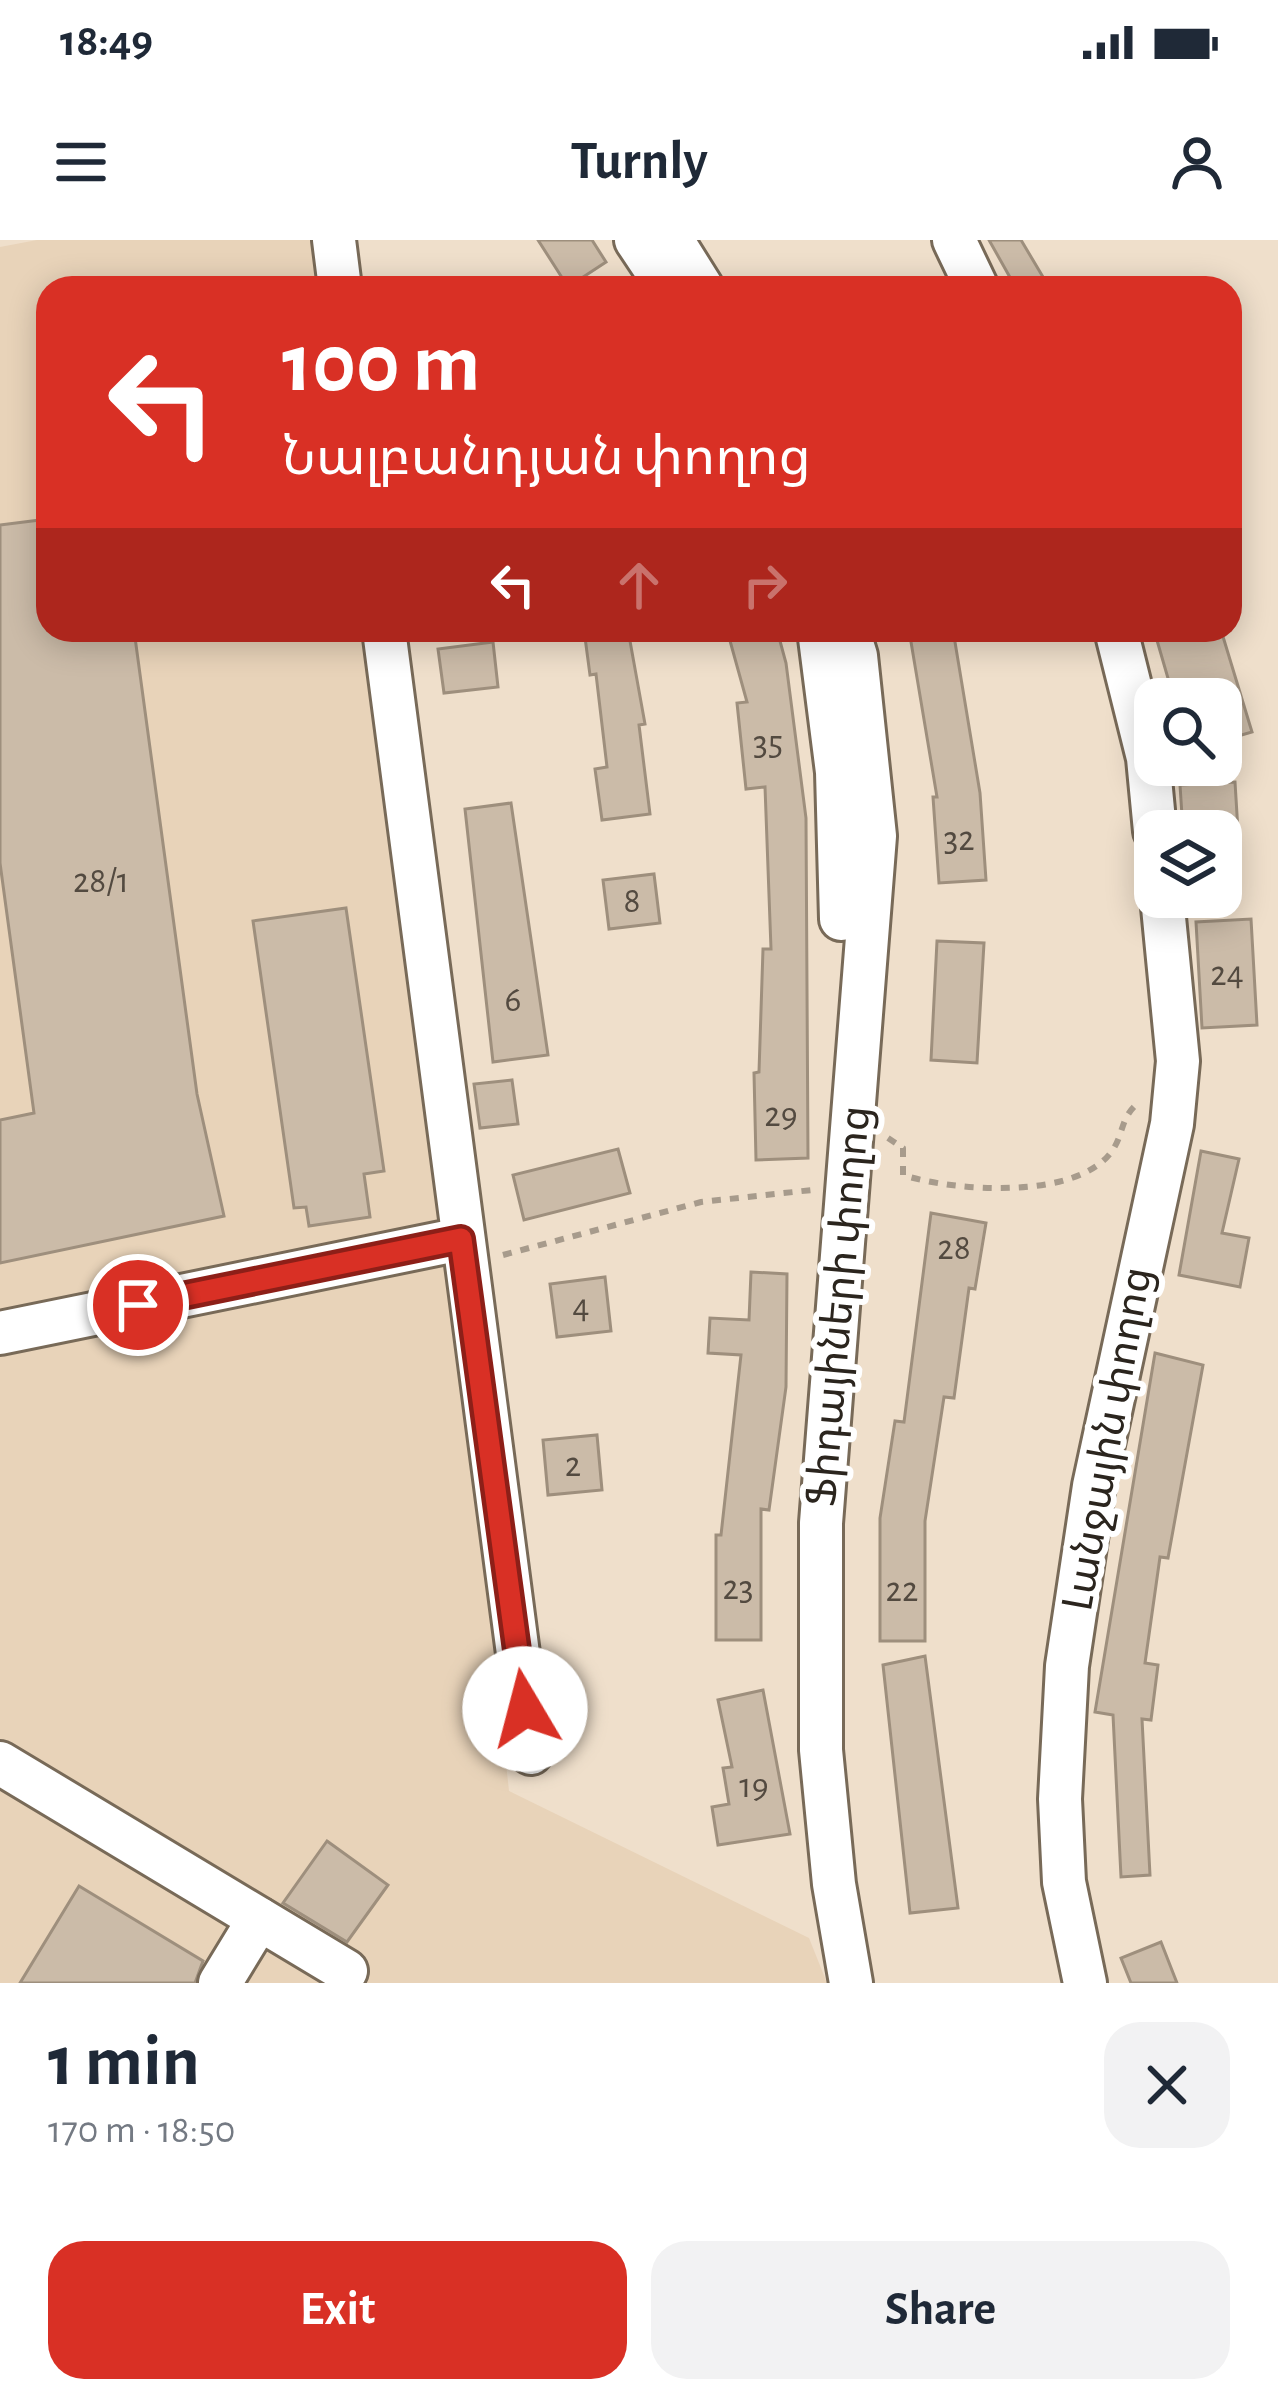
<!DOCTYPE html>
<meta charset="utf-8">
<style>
body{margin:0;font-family:"Alegreya Sans","Noto Sans Armenian",sans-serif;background:#f2f2f3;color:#1f2937;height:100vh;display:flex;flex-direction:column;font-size:45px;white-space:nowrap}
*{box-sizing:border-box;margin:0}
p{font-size:39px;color:#747a83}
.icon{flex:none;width:66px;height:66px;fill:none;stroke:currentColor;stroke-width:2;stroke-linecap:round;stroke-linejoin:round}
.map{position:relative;height:1743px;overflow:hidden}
.details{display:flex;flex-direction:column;background:#fff;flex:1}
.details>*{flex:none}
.banner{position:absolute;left:36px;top:36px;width:1206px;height:366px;border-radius:36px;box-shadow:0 6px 30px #0003;background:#d93025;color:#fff;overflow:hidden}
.buttons{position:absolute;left:1134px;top:438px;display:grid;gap:24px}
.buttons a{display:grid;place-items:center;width:108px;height:108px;border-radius:24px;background:#fff;box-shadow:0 6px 30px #0003;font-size:60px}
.pin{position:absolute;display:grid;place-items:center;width:102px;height:102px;color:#fff;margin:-51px;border:6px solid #fff;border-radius:50%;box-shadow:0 3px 12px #0007}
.me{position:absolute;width:132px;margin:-66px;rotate:352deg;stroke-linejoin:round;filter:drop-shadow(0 0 9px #0008)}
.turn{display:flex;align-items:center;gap:42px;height:252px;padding:0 48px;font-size:54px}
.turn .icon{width:156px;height:156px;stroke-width:2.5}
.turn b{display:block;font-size:84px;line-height:102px}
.lanes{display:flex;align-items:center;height:114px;padding:0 48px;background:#0003;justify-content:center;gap:60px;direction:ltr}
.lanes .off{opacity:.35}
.round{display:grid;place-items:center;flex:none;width:126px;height:126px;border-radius:36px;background:#f2f2f3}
.head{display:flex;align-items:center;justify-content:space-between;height:204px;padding:0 48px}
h1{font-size:72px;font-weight:700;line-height:90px}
.cta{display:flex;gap:24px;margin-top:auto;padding:24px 48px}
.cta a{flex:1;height:138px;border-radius:36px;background:#d93025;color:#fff;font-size:48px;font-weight:700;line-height:138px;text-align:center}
.cta a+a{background:#f2f2f3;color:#1f2937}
.status{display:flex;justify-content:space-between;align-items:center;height:84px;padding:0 60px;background:#fff;direction:ltr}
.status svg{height:33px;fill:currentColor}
header{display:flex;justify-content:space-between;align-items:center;height:156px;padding:0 48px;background:#fff;font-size:54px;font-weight:700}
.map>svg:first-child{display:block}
</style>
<div class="status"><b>18:49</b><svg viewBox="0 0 49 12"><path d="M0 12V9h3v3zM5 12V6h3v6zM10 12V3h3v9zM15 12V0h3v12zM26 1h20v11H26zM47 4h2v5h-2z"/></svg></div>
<header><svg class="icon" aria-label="menu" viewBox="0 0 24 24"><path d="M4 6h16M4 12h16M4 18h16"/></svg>Turnly<svg class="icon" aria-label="person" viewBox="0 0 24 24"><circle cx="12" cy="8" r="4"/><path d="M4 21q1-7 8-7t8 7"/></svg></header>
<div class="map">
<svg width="1278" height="1743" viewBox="0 0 1278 1743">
<rect width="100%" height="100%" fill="#efdfcb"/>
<!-- built -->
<polygon fill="#e8d3b9" points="37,0 315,0 322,48 48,48 48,390 368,390 447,977 509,1551 809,1698 827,1743 0,1743 0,7"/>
<!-- building -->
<g fill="#cbbba8" stroke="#9e8f7d" stroke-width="3">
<polygon points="538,0 592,0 606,22 568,47"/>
<polygon points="989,0 1021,0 1043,37 1016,48"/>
<polygon points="48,279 48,390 134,390 197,854 224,976 0,1023 0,880 34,873 0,623 0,285"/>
<polygon points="584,390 628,390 645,484 639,485 650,574 602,580 595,529 607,527 596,434 590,435"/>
<polygon points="727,390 777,390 786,423 806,578 808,918 756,920 754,833 759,832 763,709 771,709 765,547 746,549 737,463 747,462"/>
<polygon points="909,390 953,390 980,553 986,640 939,643 933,557 937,557"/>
<polygon points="1154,390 1221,390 1252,492 1221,501 1221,459 1174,459"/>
<polygon points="493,402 498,447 444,453 438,409"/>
<polygon points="1235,542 1238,591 1183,591 1180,545"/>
<polygon points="511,563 548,815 493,822 465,569"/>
<polygon points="654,634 660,683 609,689 603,640"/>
<polygon points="346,668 384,931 364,934 370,977 309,986 306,967 294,968 253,681"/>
<polygon points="1251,679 1257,785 1202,788 1196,682"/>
<polygon points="937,701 984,703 977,823 931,820"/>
<polygon points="512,840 518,884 480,888 474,844"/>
<polygon points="618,909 630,953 524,980 513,935"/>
<polygon points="1201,911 1239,919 1222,993 1249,998 1240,1047 1179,1035"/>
<polygon points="931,973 986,983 975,1049 969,1048 954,1158 944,1157 925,1281 925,1401 880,1401 880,1278 895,1181 904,1182"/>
<polygon points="751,1032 787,1034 786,1147 769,1270 761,1269 761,1400 716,1400 716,1295 721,1295 741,1115 708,1113 710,1078 749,1080"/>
<polygon points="605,1037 611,1091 557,1097 550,1044"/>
<polygon points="1155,1113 1203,1125 1168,1318 1160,1317 1145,1423 1158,1425 1151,1480 1142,1479 1150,1635 1121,1637 1113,1475 1095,1472"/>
<polygon points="597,1195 602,1250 548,1255 543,1200"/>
<polygon points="925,1416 958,1668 910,1673 883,1425"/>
<polygon points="763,1450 790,1594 718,1605 712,1567 729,1564 723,1528 732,1527 718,1460"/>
<polygon points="327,1601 388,1645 347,1702 283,1663"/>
<polygon points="79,1646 203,1721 195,1743 20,1743"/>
<polygon points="1161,1702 1177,1743 1131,1743 1121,1718"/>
</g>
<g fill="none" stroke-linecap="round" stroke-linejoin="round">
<!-- minor casing -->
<g stroke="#786a58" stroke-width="48">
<g id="minor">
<polyline points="334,0 340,48"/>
<polyline points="636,0 668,48"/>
<polyline points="672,0 702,48"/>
<polyline points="954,0 977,48"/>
<polyline points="384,390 531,1513"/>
<polyline points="819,390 837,532 841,679"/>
<polyline points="848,390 856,416 875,596 821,1283 821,1510 834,1644 851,1743"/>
<polyline points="1116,390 1148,518 1155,591"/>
<polyline points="0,1093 461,999"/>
<polyline points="0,1523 346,1731"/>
<polyline points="220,1743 259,1679"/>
<polyline points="1085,1743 1064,1642 1060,1559 1067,1426 1094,1246 1172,884 1178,821 1162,657"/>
</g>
</g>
<!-- path -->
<g stroke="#a79b8c" stroke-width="6" stroke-dasharray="9 9" stroke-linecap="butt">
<path d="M888,898L903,908V935C952,951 1077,961 1112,911C1124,894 1120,878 1138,863"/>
<polyline points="503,1015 701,962 812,950"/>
</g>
<!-- minor -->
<use href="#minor" stroke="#fff" stroke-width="42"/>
</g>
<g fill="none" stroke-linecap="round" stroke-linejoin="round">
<!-- route casing -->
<g stroke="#8d1f18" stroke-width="30">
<polyline id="route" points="138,1065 461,999 525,1469"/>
</g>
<!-- route -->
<use href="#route" stroke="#d93025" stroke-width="21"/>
</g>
<g text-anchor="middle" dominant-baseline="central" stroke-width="12" stroke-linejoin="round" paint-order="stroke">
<!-- number labels -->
<g font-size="36" fill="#534a40">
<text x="768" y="503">35</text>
<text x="959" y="599">32</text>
<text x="101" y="641">28/1</text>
<text x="632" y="661">8</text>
<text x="1227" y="734">24</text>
<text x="513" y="760">6</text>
<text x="781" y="875">29</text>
<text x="954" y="1008">28</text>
<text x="581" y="1067">4</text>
<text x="573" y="1225">2</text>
<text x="738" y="1348">23</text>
<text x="902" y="1350">22</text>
<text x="754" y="1546">19</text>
</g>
<!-- street labels -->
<g font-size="42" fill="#2b251e" stroke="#fff">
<text transform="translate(839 1066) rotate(-85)">Ֆիդայիների փողոց</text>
<text transform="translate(1108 1199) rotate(-80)">Լանջային փողոց</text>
</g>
</g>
</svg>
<div class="buttons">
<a><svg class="icon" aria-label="search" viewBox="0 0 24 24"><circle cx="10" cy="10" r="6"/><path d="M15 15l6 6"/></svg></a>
<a><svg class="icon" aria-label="layers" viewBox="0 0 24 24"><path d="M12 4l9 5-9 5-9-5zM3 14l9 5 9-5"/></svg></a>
</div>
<div class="pin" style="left:138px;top:1065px;background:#d93025"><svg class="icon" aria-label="arrive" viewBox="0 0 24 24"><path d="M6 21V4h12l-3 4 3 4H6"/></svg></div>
<svg class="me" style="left:525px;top:1469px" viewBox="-20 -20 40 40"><circle r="19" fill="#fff"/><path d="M0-13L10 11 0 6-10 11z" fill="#d93025"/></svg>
<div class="banner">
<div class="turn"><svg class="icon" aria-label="left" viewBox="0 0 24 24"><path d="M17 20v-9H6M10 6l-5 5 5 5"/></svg><div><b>100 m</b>Նալբանդյան փողոց</div></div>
<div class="lanes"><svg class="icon" aria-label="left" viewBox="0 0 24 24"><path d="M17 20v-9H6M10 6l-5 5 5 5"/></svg><svg class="icon off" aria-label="ahead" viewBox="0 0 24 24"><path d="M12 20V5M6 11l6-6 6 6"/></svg><svg class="icon off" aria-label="right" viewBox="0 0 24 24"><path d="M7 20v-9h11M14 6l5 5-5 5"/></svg></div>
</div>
</div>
<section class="details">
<div class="head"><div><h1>1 min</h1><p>170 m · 18:50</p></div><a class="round"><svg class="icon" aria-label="close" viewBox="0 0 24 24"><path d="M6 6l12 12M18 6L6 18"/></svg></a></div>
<div class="cta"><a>Exit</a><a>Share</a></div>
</section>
